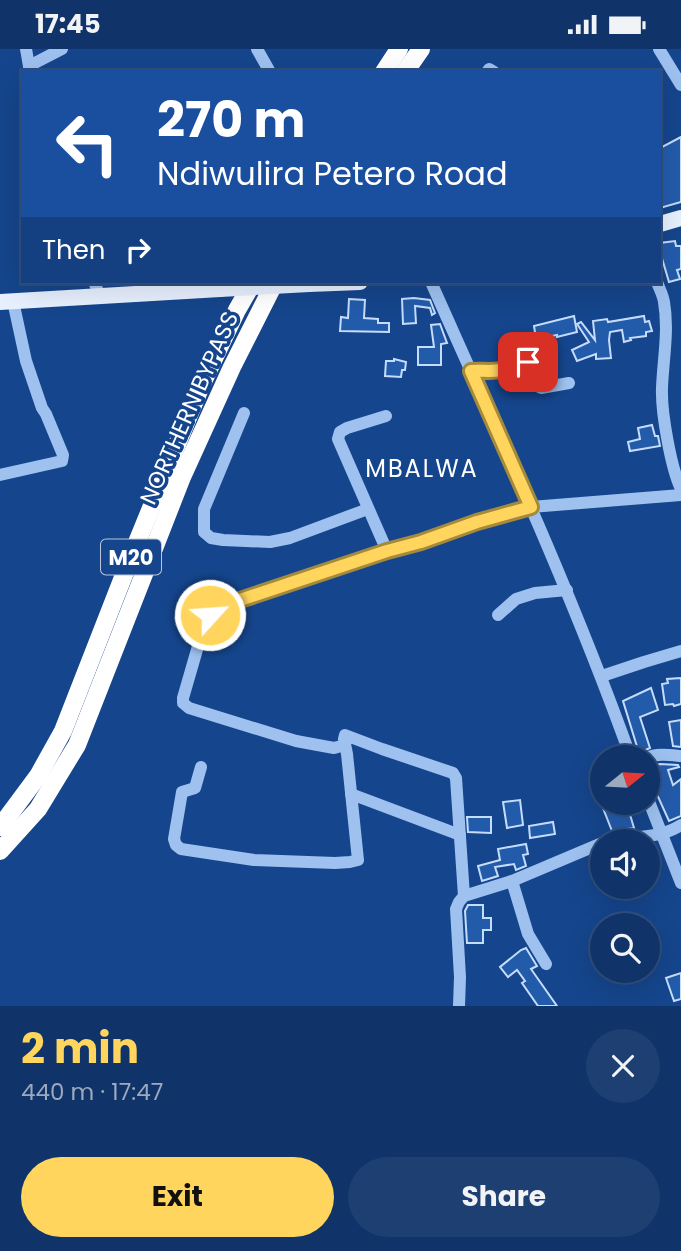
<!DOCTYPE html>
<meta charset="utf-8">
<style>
body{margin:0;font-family:Poppins,sans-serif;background:#1e3f71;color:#f1f3f6;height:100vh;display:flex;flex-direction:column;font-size:26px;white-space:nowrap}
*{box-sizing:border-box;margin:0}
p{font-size:23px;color:#9caac0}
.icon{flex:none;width:38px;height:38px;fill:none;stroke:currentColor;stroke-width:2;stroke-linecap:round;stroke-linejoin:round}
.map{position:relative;height:957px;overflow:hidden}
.side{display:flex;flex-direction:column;background:#103469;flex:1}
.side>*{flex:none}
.banner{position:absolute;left:21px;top:21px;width:640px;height:214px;border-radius:0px;box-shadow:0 7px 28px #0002,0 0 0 2px #304f7d;background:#1a4fa0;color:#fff;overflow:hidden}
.needle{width:46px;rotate:72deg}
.buttons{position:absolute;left:590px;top:696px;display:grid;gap:14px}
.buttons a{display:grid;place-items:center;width:70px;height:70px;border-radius:50%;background:#103469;box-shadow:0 7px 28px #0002,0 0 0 2px #304f7d;font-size:35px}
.pin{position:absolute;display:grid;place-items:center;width:60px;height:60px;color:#fff;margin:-30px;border-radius:14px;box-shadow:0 4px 10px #0006}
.me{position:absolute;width:77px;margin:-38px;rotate:64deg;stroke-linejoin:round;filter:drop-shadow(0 0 5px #0008)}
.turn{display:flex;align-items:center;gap:24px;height:147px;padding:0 21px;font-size:32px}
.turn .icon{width:91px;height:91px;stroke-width:2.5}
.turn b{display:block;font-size:49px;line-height:60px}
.then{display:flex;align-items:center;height:66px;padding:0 21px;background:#0003;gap:14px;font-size:26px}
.round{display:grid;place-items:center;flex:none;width:74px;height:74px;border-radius:37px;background:#1e3f71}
.headline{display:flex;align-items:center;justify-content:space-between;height:119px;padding:0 21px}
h1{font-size:42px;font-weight:700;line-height:52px;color:#ffd55d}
.cta{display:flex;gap:14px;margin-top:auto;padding:14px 21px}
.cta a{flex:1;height:80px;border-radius:42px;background:#ffd55d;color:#111;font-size:28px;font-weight:700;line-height:80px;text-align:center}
.cta a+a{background:#1e3f71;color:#f1f3f6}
.status{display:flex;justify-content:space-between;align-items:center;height:49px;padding:0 35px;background:#103469;direction:ltr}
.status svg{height:19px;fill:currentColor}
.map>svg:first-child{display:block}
</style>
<div class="status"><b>17:45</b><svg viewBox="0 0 49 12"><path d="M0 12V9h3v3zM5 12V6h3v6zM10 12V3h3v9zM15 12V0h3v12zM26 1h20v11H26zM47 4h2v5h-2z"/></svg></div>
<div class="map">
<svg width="681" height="957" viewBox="0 0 681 957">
<rect width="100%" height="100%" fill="#15458c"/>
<!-- building -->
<g fill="#235bab" stroke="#c5dcfb" stroke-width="2">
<polygon points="681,88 681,153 660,159 660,99"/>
<polygon points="675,192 676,197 681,197 681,220 677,221 680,230 669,233 661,206 660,207 660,194"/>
<polygon points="414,249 430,251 435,264 432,266 430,259 415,257 416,274 403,275 402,250"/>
<polygon points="349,250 365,251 364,269 378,270 378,274 389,274 389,283 340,282 341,268 348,269"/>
<polygon points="574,267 577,283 557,288 557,286 536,290 534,277"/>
<polygon points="644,267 645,273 649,272 652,282 646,283 646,287 630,289 631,291 624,293 622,281 610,283 609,291 611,309 596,310 596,305 577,312 572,301 589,293 577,275 581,273 595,291 593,272 607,270 608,273"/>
<polygon points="440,275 447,294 441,295 441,316 418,316 418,298 434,298 431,276"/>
<polygon points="394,310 406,313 405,321 402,321 401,328 385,327 386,312 394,312"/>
<polygon points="652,376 655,387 658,387 660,397 630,402 628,393 640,390 638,379"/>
<polygon points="681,629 681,655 674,657 673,655 665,656 662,635 668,634 667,630"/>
<polygon points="651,639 658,661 640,668 650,699 639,704 623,652"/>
<polygon points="681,671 681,698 673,697 669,673"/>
<polygon points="660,715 678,716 679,718 668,721 673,736 681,730 681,767 669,772 655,741 653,741 651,733 658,730 654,717 651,718 651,717"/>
<polygon points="520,751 523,776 507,779 503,753"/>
<polygon points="601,754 617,754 620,761 628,759 634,779 612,782"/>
<polygon points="467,768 491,768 491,784 468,783"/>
<polygon points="553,773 555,785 530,789 529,777"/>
<polygon points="526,795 528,805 523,806 526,817 516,821 514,815 495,818 498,827 482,832 478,817 500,811 498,800"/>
<polygon points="468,856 483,856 483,869 491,869 491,881 483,881 483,894 467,894 465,862"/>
<polygon points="526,899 537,917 531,920 557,957 538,957 522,934 525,932 517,921 508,928 500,918 521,901"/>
<polygon points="681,924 681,950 674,952 666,929"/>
</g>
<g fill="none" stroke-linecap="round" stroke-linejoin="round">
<!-- minor -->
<g stroke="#9ec1f0" stroke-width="12">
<polyline points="26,0 30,23"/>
<polyline points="257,0 270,23"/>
<polyline points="659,0 681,36"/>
<polyline points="29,17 62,0"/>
<polyline points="487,23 489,20 494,23"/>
<polyline points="94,233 100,247"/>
<path d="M431,233C501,390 573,547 631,709"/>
<path d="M657,233C659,239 663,246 664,253C669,282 663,311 662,339C661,363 671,419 681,440"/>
<path d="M471,322C478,321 483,323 489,323C502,323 513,315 524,311C534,316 534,328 537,337L541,339L569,334"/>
<polyline points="244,364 204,460 204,483 211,489 223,491 270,493 290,489 368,460"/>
<polyline points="386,367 347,379 340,383 338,390 387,502 421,493 477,473 531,458 681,446"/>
<polyline points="0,426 62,412 63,406 46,365 42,359 26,312 13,252"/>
<polyline points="498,566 516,550 535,544 567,541"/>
<polyline points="602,627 644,613 681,602"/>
<polyline points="345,696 334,699 296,692 189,659 183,654 183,649 205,573 216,560 387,502"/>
<path d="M646,709C657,704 670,706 681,707"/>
<polyline points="201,718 195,739 182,743 174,790 176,796 181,800 254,811 335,814 350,813 358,811 347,705 344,690 345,686 382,700 453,724 456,729 464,847"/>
<polyline points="351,745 460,786"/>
<polyline points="648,750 681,834"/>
<path d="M604,793C632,785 655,792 681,776"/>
<polyline points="512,832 528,885 546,915"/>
<polyline points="459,957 460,928 456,860 459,853 464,847 512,832 602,794"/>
</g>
<!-- major -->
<g stroke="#e7f0ff" stroke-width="16">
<polyline points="660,175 681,169"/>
<polyline points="309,235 360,233"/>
<polyline points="0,253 220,240"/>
</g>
<!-- highway -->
<g stroke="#fff" stroke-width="18">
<polyline points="384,23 399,0"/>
<polyline points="405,23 421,0"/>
<polyline points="0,778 38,727 63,682 129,513 200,339 237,261 253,233"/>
<polyline points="0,802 38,760 77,696 182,428 232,318 275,233"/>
</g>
<!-- major-bridge -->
<polyline stroke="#e7f0ff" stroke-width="16" points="220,240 309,235"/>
</g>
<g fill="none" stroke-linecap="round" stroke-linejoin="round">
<!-- route casing -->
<g stroke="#a68a3c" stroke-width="18">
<path id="route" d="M210,566L222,557L387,502L421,493L477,473L531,458L471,322C481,321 490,323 501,321C511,318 518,310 528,313"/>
</g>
<!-- route -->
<use href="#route" stroke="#ffd55d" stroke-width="12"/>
</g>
<g text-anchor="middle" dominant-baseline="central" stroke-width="7" stroke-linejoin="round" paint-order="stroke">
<!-- shield labels -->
<rect fill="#15458c" stroke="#b9c7dc" stroke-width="2" x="101" y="490.5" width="60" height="35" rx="5"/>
<g font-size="21" font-weight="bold" fill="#fff">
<text x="131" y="508">M20</text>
</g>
<!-- street labels -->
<g font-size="23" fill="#fff" stroke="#15458c">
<text transform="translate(189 359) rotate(-66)">NORTHERN BYPASS</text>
</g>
<!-- neighbourhood labels -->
<g font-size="24" letter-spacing="2" fill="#fff" stroke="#15458c">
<text x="422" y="419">MBALWA</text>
</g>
</g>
</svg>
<div class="buttons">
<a><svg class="needle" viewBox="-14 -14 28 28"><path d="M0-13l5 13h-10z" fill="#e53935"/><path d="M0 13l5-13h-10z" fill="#9caac0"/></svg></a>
<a><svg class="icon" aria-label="sound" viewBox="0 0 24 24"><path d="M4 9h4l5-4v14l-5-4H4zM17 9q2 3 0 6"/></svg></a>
<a><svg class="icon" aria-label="search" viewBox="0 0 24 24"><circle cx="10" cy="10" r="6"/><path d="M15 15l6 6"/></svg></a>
</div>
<div class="pin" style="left:528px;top:313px;background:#d93025"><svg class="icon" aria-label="arrive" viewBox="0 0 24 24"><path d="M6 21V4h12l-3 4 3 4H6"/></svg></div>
<svg class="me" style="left:210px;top:566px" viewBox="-20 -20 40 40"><circle r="17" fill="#ffd55d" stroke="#fff" stroke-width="3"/><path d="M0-11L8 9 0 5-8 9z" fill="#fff"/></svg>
<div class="banner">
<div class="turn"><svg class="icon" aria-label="left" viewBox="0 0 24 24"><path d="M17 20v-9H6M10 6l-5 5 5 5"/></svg><div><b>270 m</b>Ndiwulira Petero Road</div></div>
<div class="then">Then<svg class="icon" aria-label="right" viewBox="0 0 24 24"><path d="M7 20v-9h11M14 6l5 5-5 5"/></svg></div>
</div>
</div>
<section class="side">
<div class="headline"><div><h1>2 min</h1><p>440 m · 17:47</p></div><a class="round"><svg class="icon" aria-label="close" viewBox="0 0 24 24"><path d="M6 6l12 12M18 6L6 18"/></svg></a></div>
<div class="cta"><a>Exit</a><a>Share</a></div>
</section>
